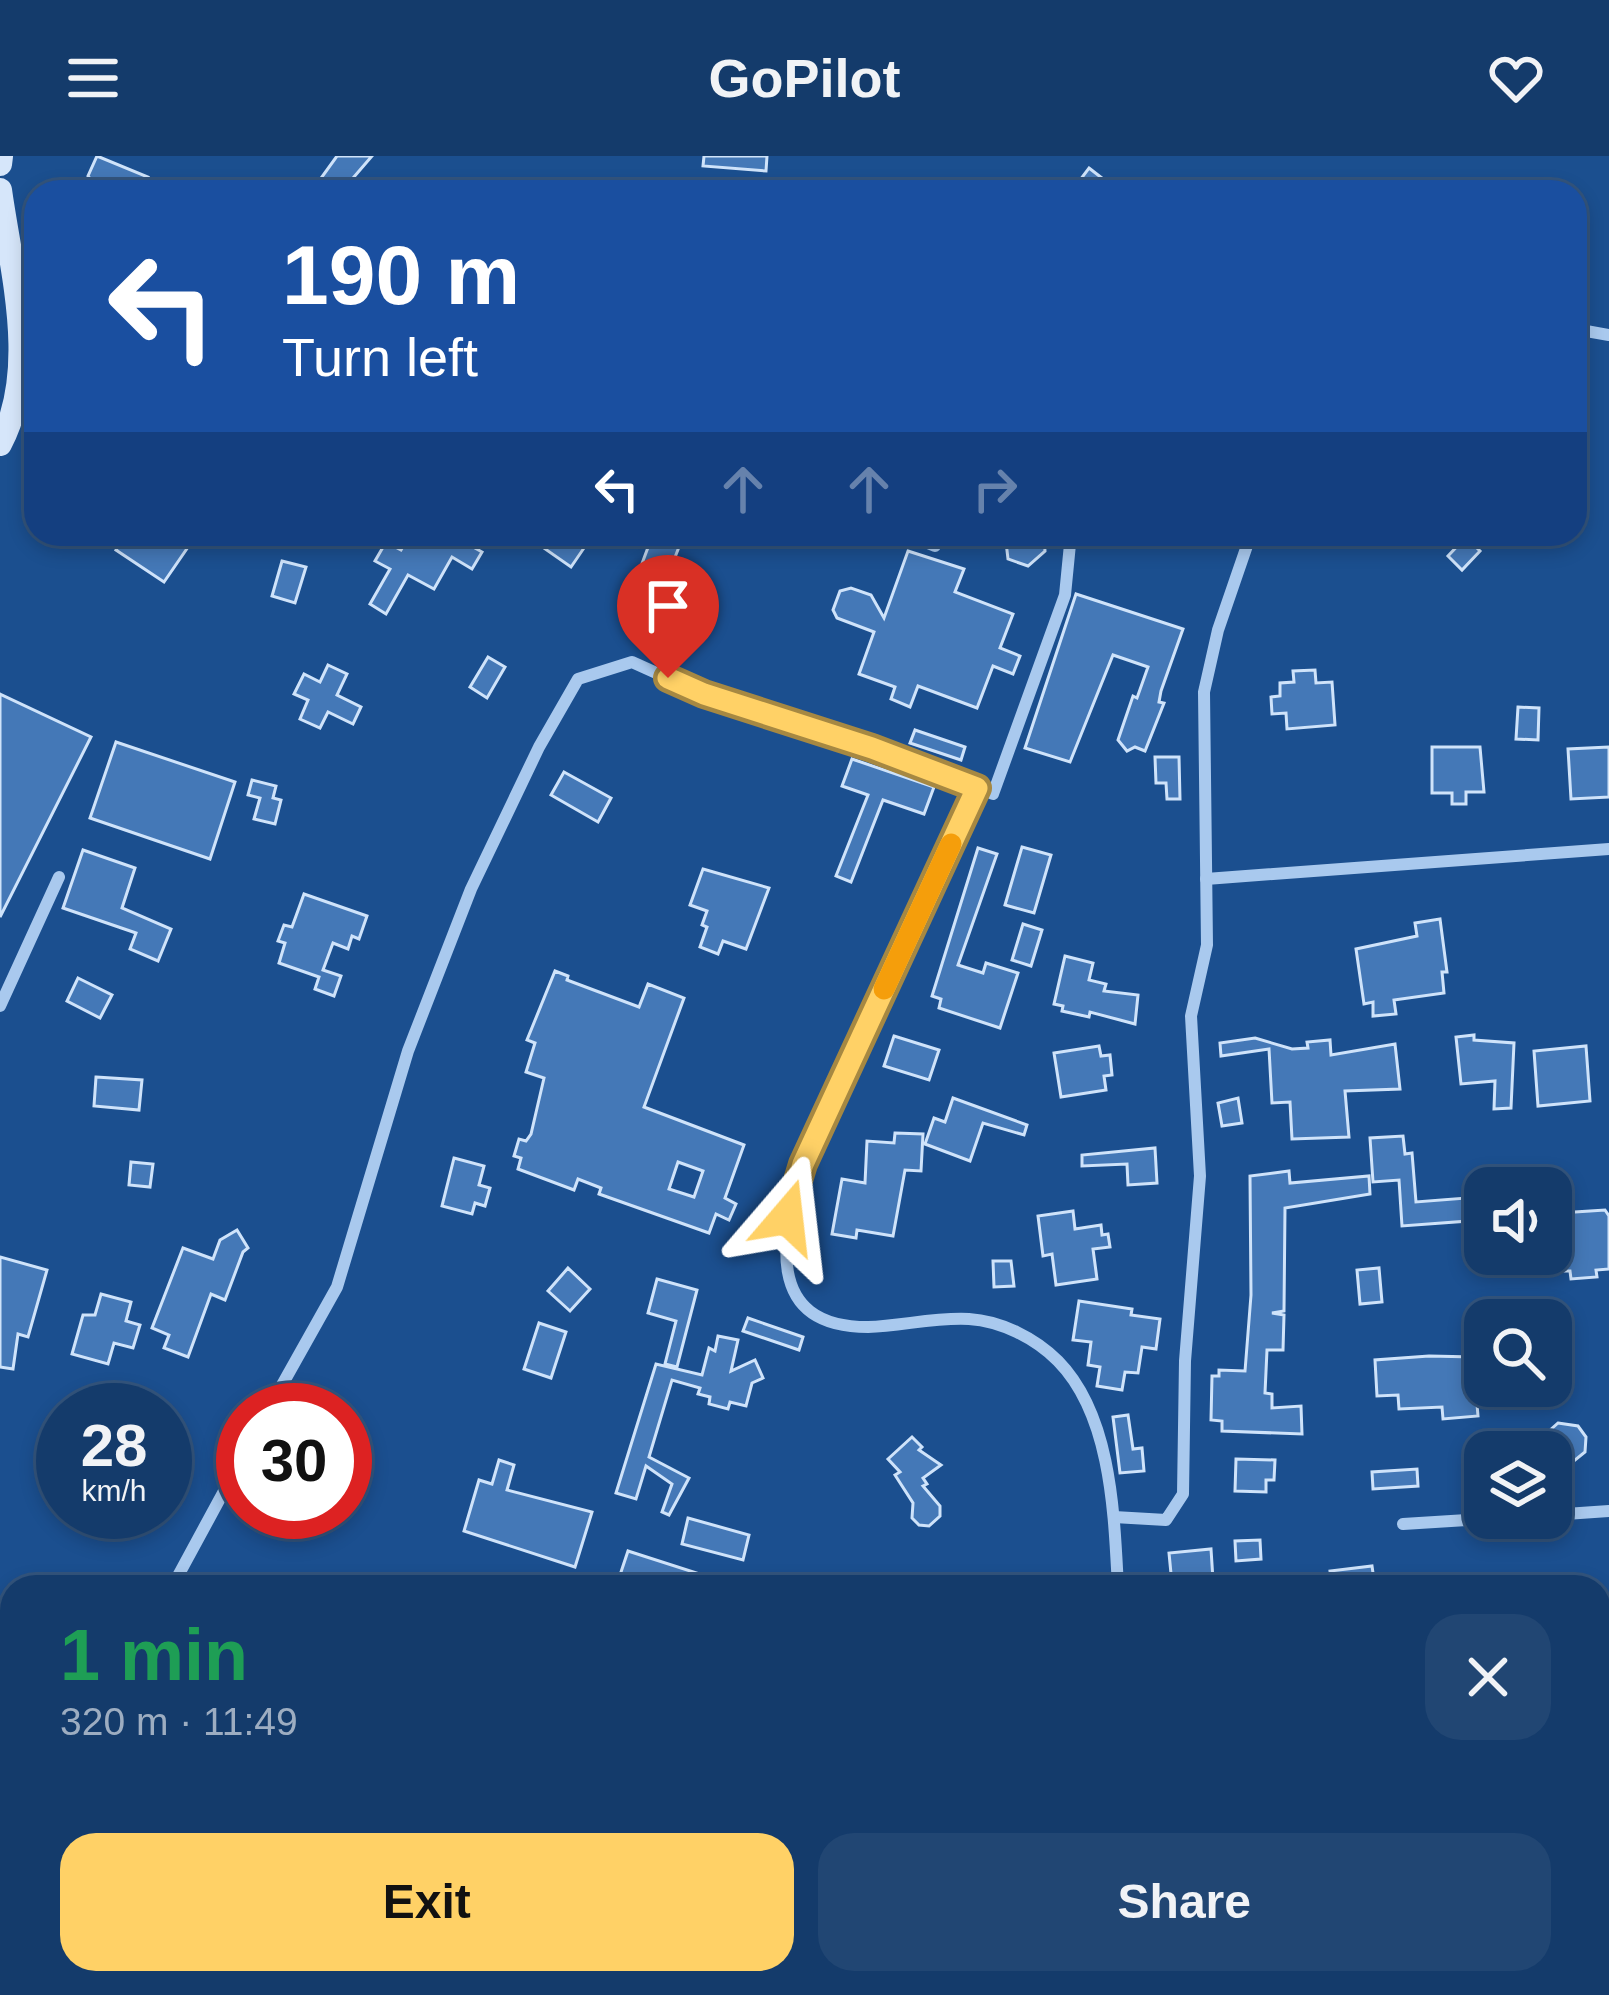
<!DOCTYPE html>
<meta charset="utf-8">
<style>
body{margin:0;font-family:Arial,sans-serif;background:#214673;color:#f1f3f6;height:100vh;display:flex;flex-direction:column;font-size:45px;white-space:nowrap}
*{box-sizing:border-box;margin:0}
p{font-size:39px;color:#9dadc1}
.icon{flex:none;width:66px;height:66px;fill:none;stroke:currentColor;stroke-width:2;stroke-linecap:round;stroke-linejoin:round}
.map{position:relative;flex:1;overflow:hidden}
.side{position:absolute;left:0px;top:1419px;width:1611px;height:420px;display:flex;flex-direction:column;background:#143b6b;border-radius:36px 36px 0 0;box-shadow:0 6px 18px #0003,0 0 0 3px #33557e}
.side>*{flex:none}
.hud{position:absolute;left:24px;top:24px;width:1563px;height:366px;border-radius:36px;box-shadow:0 6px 18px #0003,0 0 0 3px #33557e;background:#1a4fa0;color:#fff;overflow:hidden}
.fabs{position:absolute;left:1464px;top:1011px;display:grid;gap:24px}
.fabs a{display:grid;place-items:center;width:108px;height:108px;border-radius:24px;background:#143b6b;box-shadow:0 6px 18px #0003,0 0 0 3px #33557e;font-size:60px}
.speed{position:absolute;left:36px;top:1227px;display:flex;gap:24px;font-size:60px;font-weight:700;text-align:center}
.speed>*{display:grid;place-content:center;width:156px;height:156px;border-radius:50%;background:#143b6b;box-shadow:0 6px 18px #0003,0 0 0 3px #33557e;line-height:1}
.speed small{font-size:30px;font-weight:400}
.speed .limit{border:18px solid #d22;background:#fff;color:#111}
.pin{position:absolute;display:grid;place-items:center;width:102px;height:102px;color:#fff;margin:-123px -51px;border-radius:50% 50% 50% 0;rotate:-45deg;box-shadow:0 0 12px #0007}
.pin .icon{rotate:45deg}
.me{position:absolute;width:132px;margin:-66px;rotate:17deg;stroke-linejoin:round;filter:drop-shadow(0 0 9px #0008)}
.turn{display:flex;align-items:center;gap:42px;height:252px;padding:0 60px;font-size:54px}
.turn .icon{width:156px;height:156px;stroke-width:2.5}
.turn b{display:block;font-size:84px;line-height:102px}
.lanes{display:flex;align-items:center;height:114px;padding:0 60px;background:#0003;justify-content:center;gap:60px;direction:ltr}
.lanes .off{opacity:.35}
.round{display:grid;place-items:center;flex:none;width:126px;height:126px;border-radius:36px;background:#214673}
.headline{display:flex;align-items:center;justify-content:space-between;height:204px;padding:0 60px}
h1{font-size:72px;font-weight:600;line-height:90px;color:#1e9e55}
.primary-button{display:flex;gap:24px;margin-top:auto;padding:24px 60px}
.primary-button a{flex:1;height:138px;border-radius:36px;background:#ffd166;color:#111;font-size:48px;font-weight:600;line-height:138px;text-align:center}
.primary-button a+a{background:#214673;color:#f1f3f6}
header{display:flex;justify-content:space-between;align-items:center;height:156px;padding:0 60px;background:#143b6b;font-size:54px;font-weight:600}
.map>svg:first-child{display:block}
</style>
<header><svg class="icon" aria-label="menu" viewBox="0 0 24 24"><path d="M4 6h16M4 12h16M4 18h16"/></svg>GoPilot<svg class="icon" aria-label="heart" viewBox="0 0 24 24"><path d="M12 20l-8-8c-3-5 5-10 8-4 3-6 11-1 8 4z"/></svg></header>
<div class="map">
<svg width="1609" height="1839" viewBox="0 0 1609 1839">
<rect width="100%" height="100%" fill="#1b4f8f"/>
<!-- building -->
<g fill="#4478b7" stroke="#cfe3fa" stroke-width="3" fill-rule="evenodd">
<polygon points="97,0 148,21 142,36 89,36 92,25 88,20"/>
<polygon points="337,0 372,0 341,36 311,36"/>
<polygon points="704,0 767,0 766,15 703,10"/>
<polygon points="1089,12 1120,36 1071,36"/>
<polygon points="127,378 197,378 164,426 116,394"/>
<polygon points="410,378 450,378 482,396 472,413 452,401 434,433 408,419 386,458 370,448 390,413 375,405 386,386 401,394"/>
<polygon points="545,378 564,378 584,392 571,411 538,388"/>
<polygon points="653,378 684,378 653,458 627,448"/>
<polygon points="1005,378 1044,378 1045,395 1028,410 1008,403"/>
<polygon points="1466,381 1480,395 1462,414 1448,400"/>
<polygon points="908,395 964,413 955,436 1013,458 1000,492 1020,500 1013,518 993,510 977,552 918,530 910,551 891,543 895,531 859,518 874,476 837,462 833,454 840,435 851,432 871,439 884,462"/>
<polygon points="282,405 306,411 295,447 272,440"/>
<polygon points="1076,438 1183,473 1161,535 1159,546 1164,547 1145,595 1135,591 1127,595 1118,584 1133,540 1137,542 1148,511 1113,499 1070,606 1025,592"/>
<polygon points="488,501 505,511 487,542 470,531"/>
<polygon points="328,509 347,518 337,539 361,551 353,568 328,556 320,572 300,563 308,544 294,538 304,518 320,526"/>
<polygon points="1315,514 1316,527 1332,526 1335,569 1287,573 1286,557 1272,558 1271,541 1280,540 1280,527 1294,526 1293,515"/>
<polygon points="0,538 91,581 0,761"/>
<polygon points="1518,551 1539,552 1538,584 1516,583"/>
<polygon points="915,574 965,591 961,604 910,587"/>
<polygon points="116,586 235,626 210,703 90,662"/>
<polygon points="1432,591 1480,591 1484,636 1466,636 1466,648 1452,648 1452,637 1432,637"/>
<polygon points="1609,591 1609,641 1571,643 1568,593"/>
<polygon points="1155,601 1179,601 1180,643 1167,643 1166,627 1156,627"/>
<polygon points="852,603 934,631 924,658 883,644 851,726 836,720 868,639 842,630"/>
<polygon points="564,616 611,642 598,666 551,639"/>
<polygon points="252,624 276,630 273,642 281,644 275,668 254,663 260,642 248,639"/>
<polygon points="1022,691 1051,699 1034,757 1005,749"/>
<polygon points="978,692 997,698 958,809 983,817 986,807 1018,817 1000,872 939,852 941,843 932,840"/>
<polygon points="83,694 135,712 122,752 171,773 158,805 130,793 136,777 63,752"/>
<polygon points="703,713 769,732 746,793 723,785 718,798 700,791 707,771 702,769 707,755 690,749"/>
<polygon points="304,738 367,760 359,783 352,780 348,793 333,787 323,814 341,820 334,840 315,833 319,821 279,807 285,787 278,785 284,769 292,771"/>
<polygon points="1440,763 1447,816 1442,816 1444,837 1394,844 1396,858 1373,860 1373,846 1364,848 1356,793 1417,780 1415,767"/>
<polygon points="1023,768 1042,774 1031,810 1012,804"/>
<polygon points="1065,800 1093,807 1089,824 1106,828 1104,835 1138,839 1135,868 1090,856 1089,861 1062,855 1063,850 1054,848"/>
<path d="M555,815L568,820L567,824L639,851L648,828L684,842L644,951L744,989L725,1042L736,1048L729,1064L716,1058L709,1077L599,1038L601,1032L578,1023L574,1034L518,1013L521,1002L514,1000L519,983L526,985L531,978L544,922L526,916L535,887L527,884ZM678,1006L703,1015L694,1041L669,1033Z"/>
<polygon points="78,822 112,839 100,862 67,845"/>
<polygon points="1474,879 1474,884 1514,887 1511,952 1494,953 1495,925 1461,928 1456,881"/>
<polygon points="894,880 939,894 929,924 884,910"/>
<polygon points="1255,882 1292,893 1308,892 1307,886 1330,884 1331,899 1395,888 1400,933 1345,935 1349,981 1292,983 1290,946 1272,947 1269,893 1221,900 1220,887"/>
<polygon points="1099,890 1101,900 1110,899 1112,919 1104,920 1106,934 1061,941 1054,897"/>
<polygon points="1586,890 1590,945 1538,950 1534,895"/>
<polygon points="96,921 142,924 139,954 94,950"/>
<polygon points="953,942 1027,969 1024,979 983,967 970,1005 925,988 934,962 945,966"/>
<polygon points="1238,942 1242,967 1222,970 1218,947"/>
<polygon points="895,977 923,978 921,1015 905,1014 893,1080 857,1074 856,1082 832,1078 842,1023 865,1027 867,985 894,987"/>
<polygon points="1403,980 1405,998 1412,997 1416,1046 1466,1042 1468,1065 1402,1070 1399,1024 1373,1026 1370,982"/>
<polygon points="1155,992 1157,1027 1128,1029 1127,1008 1082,1010 1082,999"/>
<polygon points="454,1002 484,1010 479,1029 490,1032 485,1050 475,1047 472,1058 442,1050"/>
<polygon points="131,1006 153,1008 150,1031 129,1029"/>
<polygon points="1289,1015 1290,1027 1369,1020 1370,1038 1285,1052 1284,1155 1272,1157 1284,1159 1283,1194 1267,1194 1265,1237 1272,1238 1272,1252 1301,1250 1302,1278 1222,1275 1222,1265 1211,1264 1212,1220 1219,1220 1219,1214 1245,1215 1251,1139 1250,1020"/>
<polygon points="1605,1054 1609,1060 1609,1113 1596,1114 1597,1121 1571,1123 1570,1115 1532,1115 1531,1098 1551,1098 1551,1066 1561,1065 1560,1057"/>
<polygon points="1073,1055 1075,1073 1101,1069 1102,1079 1108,1078 1110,1091 1093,1093 1097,1123 1056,1129 1052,1098 1043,1100 1038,1060"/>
<polygon points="237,1074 248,1092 243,1096 225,1144 211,1138 188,1201 164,1192 169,1179 152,1172 183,1092 213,1103 220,1084"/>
<polygon points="0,1101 47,1114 28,1181 18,1178 13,1213 0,1211"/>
<polygon points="993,1105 1011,1105 1014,1130 994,1131"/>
<polygon points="568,1112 590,1133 570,1155 548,1135"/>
<polygon points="1379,1112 1382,1146 1360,1148 1357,1114"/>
<polygon points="657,1123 697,1134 677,1211 665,1208 676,1165 648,1157"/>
<polygon points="101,1138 131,1146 126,1165 140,1169 133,1192 114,1187 108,1208 72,1198 83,1159 95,1159"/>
<polygon points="1079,1145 1132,1153 1131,1159 1160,1163 1156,1193 1142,1191 1138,1217 1125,1216 1122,1234 1097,1230 1100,1211 1088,1209 1091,1186 1073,1184"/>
<polygon points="748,1162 803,1181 799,1194 743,1175"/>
<polygon points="539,1167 566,1176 551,1222 524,1213"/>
<polygon points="718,1180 738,1184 731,1215 755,1204 763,1222 752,1227 746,1250 730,1246 728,1253 709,1248 710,1241 698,1238 700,1232 672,1224 649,1301 689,1322 669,1359 662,1356 672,1328 646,1310 636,1343 616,1337 656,1208 702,1219 709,1192 715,1195"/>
<polygon points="1429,1200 1474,1201 1475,1215 1485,1214 1484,1235 1476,1236 1478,1260 1443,1263 1442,1251 1399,1253 1398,1239 1377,1240 1375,1204"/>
<polygon points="1128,1259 1133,1293 1142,1292 1144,1315 1120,1317 1113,1261"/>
<polygon points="1558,1267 1578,1270 1586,1281 1585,1296 1569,1309 1555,1306 1551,1296 1546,1296 1548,1276"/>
<polygon points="912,1281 922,1291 919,1294 941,1309 923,1322 927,1328 923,1330 940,1350 940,1360 929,1370 919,1369 912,1362 913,1347 895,1319 900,1316 888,1303"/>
<polygon points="1236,1303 1275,1304 1274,1324 1266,1324 1266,1336 1235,1335"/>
<polygon points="499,1304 514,1309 507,1334 592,1356 575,1411 464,1375 479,1324 492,1328"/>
<polygon points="1417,1313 1418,1330 1373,1333 1372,1316"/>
<polygon points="688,1362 749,1379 743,1404 682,1388"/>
<polygon points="1260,1384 1261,1403 1236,1405 1235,1385"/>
<polygon points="1211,1393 1213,1424 1172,1428 1169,1397"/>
<polygon points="628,1395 731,1428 731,1431 616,1431"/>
<polygon points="1372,1410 1375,1431 1332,1431 1330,1415"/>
</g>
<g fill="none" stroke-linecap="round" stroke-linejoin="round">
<!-- street -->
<g stroke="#a9c9ee" stroke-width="12">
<polyline points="1575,173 1609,179"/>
<polyline points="906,378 935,390 940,378"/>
<path d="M977,632L803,1008C782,1078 762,1171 868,1171C902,1170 935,1161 969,1163C1001,1165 1035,1182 1058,1205C1112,1260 1114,1359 1118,1431"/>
<polyline points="1206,723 1609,693"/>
<polyline points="0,850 59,721"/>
<polyline points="268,1254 337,1131 408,895 471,733 539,591 578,523 632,506 703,538 872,592 993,638 1065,439 1071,378"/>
<polyline points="1551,1359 1609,1355"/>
<polyline points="1114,1361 1166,1364 1183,1338 1185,1205 1200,1020 1191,860 1207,789 1204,536 1218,474 1251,378"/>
<polyline points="1403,1368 1499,1362"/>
<polyline points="172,1431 243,1300"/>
<polyline points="115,1839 116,1827"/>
<polyline points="1337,1839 1337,1827"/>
</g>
<!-- secondary -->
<g stroke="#d6e6fa" stroke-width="24">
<polyline points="0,8 1,0"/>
<path d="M0,34C11,114 40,213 0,288"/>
<polyline points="1599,1809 1609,1808"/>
<polyline points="889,1839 1075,1827"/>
</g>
</g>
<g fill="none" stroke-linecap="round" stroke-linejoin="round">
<!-- route casing -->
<g stroke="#a68842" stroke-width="30">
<polyline id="route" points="668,522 704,538 872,592 977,632 803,1008 787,1061"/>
</g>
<!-- route -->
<use href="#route" stroke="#ffd166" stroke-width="21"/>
<!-- slow -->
<polyline stroke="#f59e0b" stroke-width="21" points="884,833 951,688"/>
</g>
</svg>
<div class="fabs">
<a><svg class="icon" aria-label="sound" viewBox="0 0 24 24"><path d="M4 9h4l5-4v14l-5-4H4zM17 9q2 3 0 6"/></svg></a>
<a><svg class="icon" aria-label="search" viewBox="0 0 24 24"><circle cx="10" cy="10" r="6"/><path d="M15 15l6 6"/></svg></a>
<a><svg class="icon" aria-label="layers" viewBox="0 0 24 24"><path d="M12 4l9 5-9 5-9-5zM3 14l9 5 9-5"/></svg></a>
</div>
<div class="speed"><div>28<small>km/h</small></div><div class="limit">30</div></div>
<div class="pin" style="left:668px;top:522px;background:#d93025"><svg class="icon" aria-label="arrive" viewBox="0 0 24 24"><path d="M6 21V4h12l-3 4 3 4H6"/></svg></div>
<svg class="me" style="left:787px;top:1061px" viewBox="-20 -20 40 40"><path d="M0-17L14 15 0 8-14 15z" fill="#ffd166" stroke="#fff" stroke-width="4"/></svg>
<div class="hud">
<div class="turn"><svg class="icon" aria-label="left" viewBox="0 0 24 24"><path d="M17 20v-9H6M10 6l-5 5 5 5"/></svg><div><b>190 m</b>Turn left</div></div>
<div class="lanes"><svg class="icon" aria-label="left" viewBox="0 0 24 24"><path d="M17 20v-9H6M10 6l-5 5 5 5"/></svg><svg class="icon off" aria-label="ahead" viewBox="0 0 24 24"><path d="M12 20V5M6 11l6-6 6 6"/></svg><svg class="icon off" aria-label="ahead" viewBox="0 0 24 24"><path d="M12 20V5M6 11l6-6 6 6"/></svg><svg class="icon off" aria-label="right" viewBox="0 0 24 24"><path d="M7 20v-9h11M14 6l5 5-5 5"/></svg></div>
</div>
<section class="side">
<div class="headline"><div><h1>1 min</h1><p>320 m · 11:49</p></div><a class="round"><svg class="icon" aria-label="close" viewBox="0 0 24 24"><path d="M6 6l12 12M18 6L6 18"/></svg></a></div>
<div class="primary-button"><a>Exit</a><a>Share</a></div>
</section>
</div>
